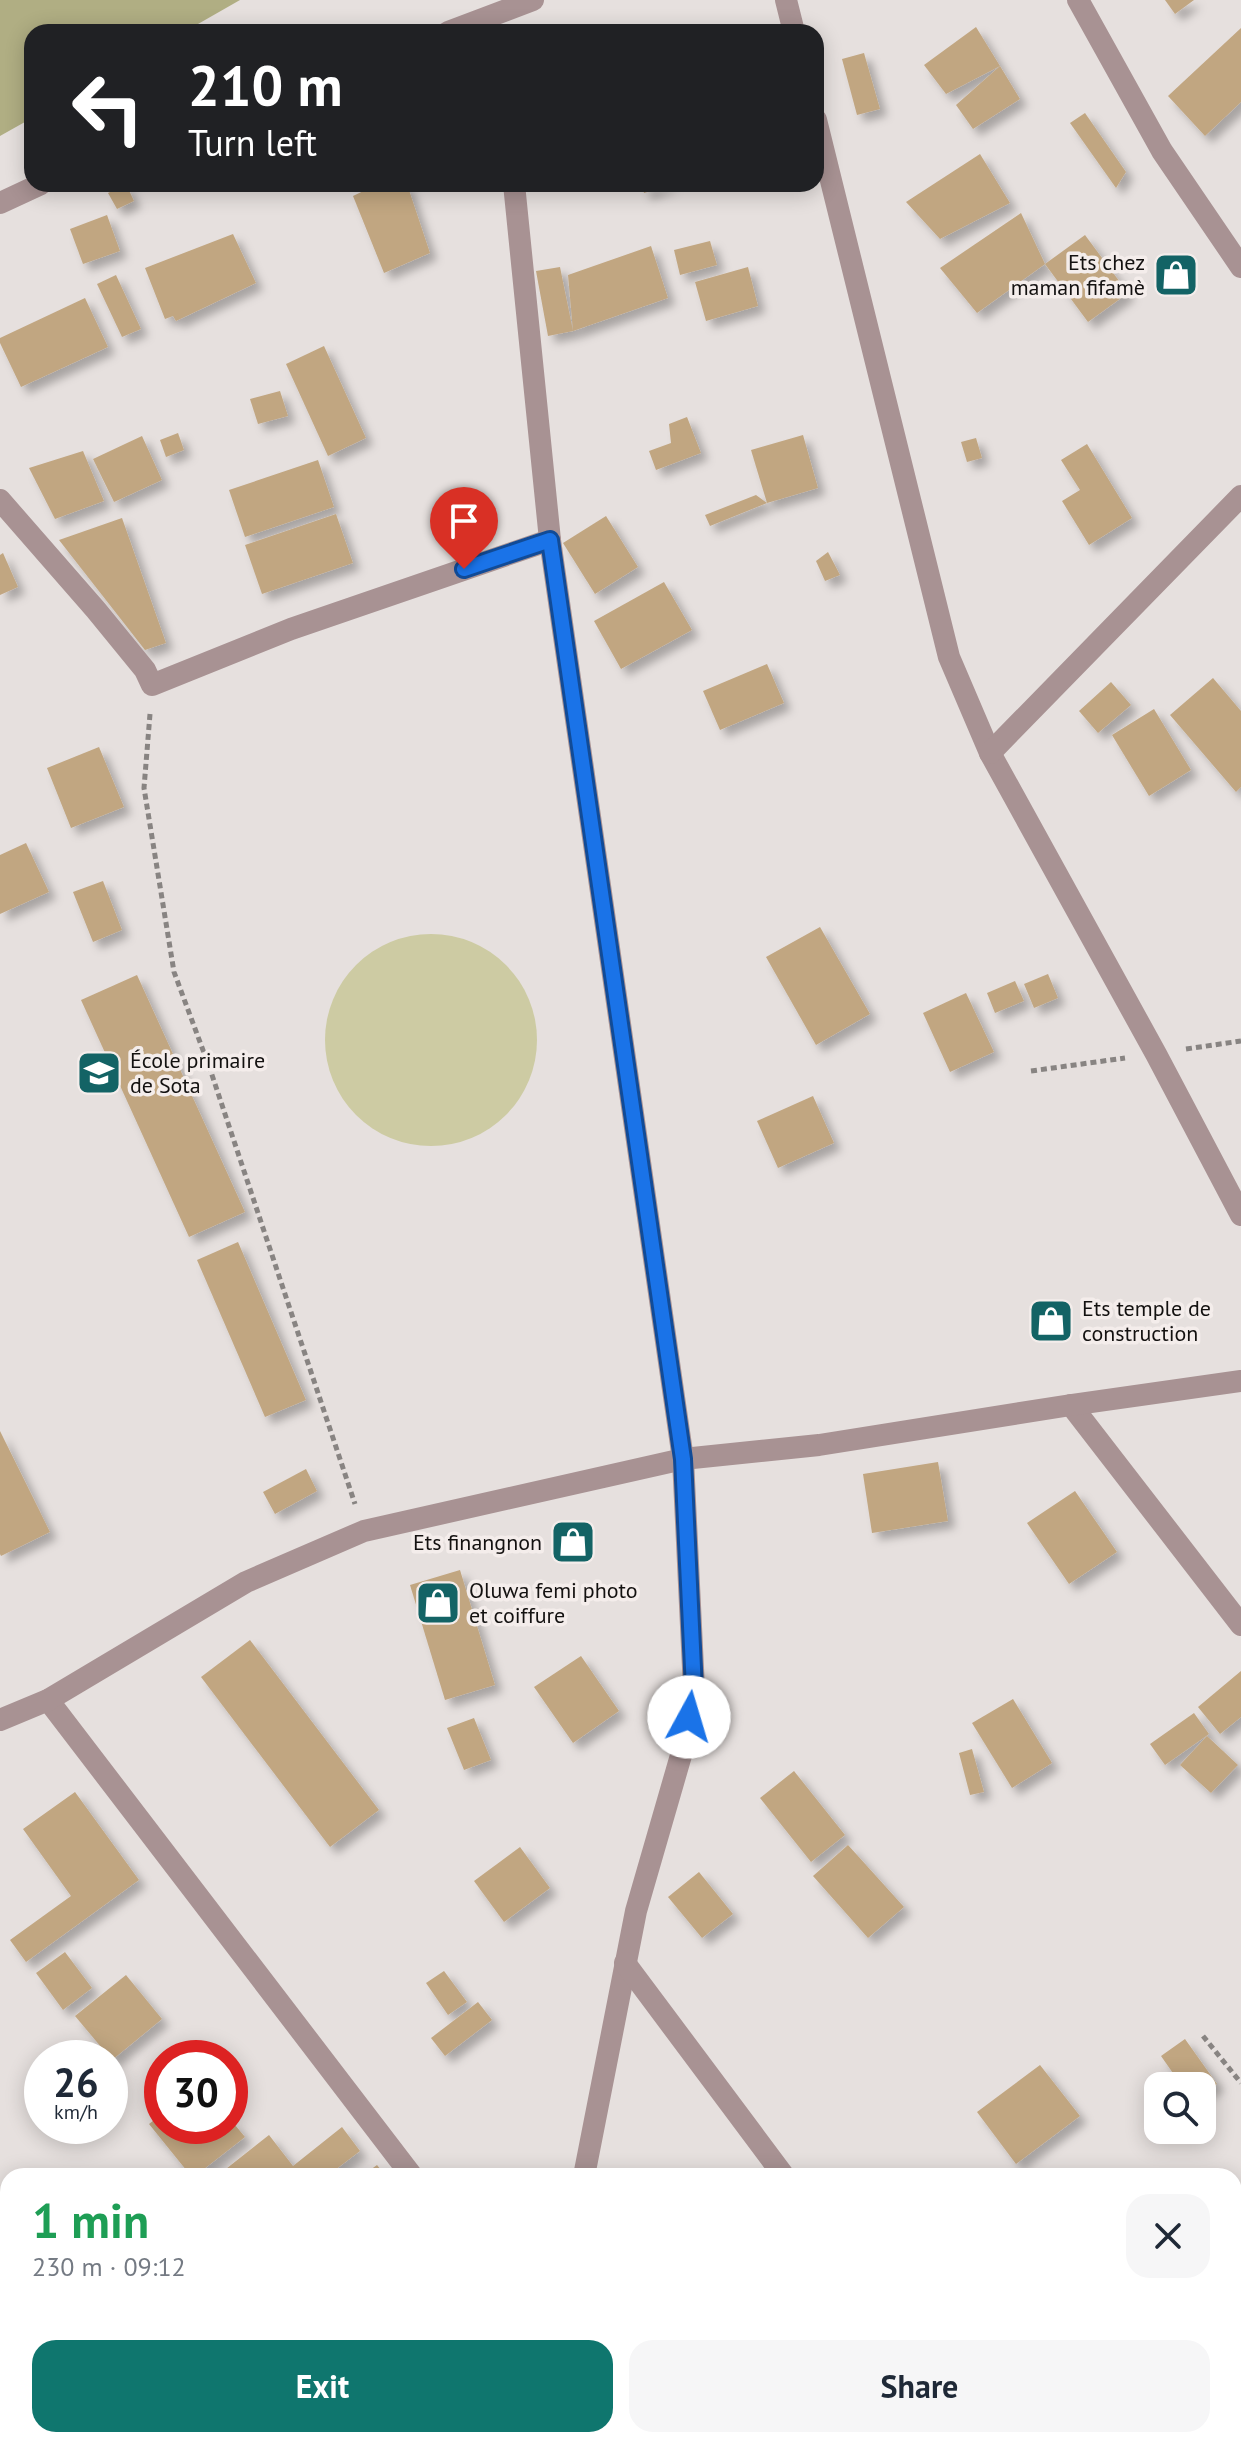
<!DOCTYPE html>
<meta charset="utf-8">
<style>
body{margin:0;font-family:"PT Sans",sans-serif;background:#f6f6f7;color:#1f2937;height:100vh;display:flex;flex-direction:column;font-size:30px;white-space:nowrap}
*{box-sizing:border-box;margin:0}
p{font-size:26px;color:#747a83}
.icon{flex:none;width:44px;height:44px;fill:none;stroke:currentColor;stroke-width:2;stroke-linecap:round;stroke-linejoin:round}
.map{position:relative;flex:1;overflow:hidden}
.side{position:absolute;left:0px;top:2168px;width:1242px;height:280px;display:flex;flex-direction:column;background:#fff;border-radius:24px 24px 0 0;box-shadow:0 4px 20px #0003}
.side>*{flex:none}
.hud{position:absolute;left:24px;top:24px;width:800px;height:168px;border-radius:24px;box-shadow:0 4px 20px #0003;background:#202124;color:#fff;overflow:hidden}
.fabs{position:absolute;left:1144px;top:2072px;display:grid;gap:16px}
.fabs a{display:grid;place-items:center;width:72px;height:72px;border-radius:16px;background:#fff;box-shadow:0 4px 20px #0003;font-size:40px}
.speed{position:absolute;left:24px;top:2040px;display:flex;gap:16px;font-size:40px;font-weight:700;text-align:center}
.speed>*{display:grid;place-content:center;width:104px;height:104px;border-radius:50%;background:#fff;box-shadow:0 4px 20px #0003;line-height:1}
.speed small{font-size:20px;font-weight:400}
.speed .limit{border:12px solid #d22;background:#fff;color:#111}
.pin{position:absolute;display:grid;place-items:center;width:68px;height:68px;color:#fff;margin:-82px -34px;border-radius:50% 50% 50% 0;rotate:-45deg;box-shadow:0 0 8px #0007}
.pin .icon{rotate:45deg}
.me{position:absolute;width:88px;margin:-44px;rotate:6deg;stroke-linejoin:round;filter:drop-shadow(0 0 6px #0008)}
.turn{display:flex;align-items:center;gap:28px;height:168px;padding:0 32px;font-size:36px}
.turn .icon{width:104px;height:104px;stroke-width:2.5}
.turn b{display:block;font-size:56px;line-height:68px}
.round{display:grid;place-items:center;flex:none;width:84px;height:84px;border-radius:24px;background:#f6f6f7}
.overview{display:flex;align-items:center;justify-content:space-between;height:136px;padding:0 32px}
h1{font-size:48px;font-weight:700;line-height:60px;color:#1e9e55}
.action{display:flex;gap:16px;margin-top:auto;padding:16px 32px}
.action a{flex:1;height:92px;border-radius:24px;background:#0f766e;color:#fff;font-size:32px;font-weight:700;line-height:92px;text-align:center}
.action a+a{background:#f6f6f7;color:#1f2937}
.map>svg:first-child{display:block}
</style>
<div class="map">
<svg width="1241" height="2448" viewBox="0 0 1241 2448">
<defs>
<filter id="shadow"><feDropShadow dx="7" dy="7" stdDeviation="4" flood-color="#0004"/></filter>
</defs>
<rect width="100%" height="100%" fill="#e6e0de"/>
<!-- green -->
<circle fill="#cdcba3" cx="431" cy="1040" r="106"/>
<!-- forest -->
<polygon fill="#b0ae83" points="0,0 240,0 184,32 32,32 32,118 0,136"/>
<!-- building -->
<g fill="#c1a681" filter="url(#shadow)">
<polygon points="1165,0 1194,0 1175,14"/>
<polygon points="976,27 1000,66 946,94 924,65"/>
<polygon points="1241,28 1241,102 1205,136 1168,96"/>
<polygon points="864,53 880,109 857,115 842,59"/>
<polygon points="1000,66 1020,99 973,129 956,105"/>
<polygon points="1085,113 1126,172 1116,188 1070,123"/>
<polygon points="980,154 1010,203 940,239 906,202"/>
<polygon points="126,184 134,201 117,209 108,193"/>
<polygon points="378,184 407,184 430,253 384,273 353,196"/>
<polygon points="642,184 670,184 670,185 644,193"/>
<polygon points="1021,213 1045,264 977,313 940,268"/>
<polygon points="107,215 120,251 83,264 70,229"/>
<polygon points="233,234 256,283 176,321 173,316 165,319 145,268"/>
<polygon points="1085,235 1128,293 1088,322 1045,264"/>
<polygon points="710,241 717,265 680,275 674,250"/>
<polygon points="651,246 668,298 573,331 548,336 536,271 560,267 573,331 568,275"/>
<polygon points="748,267 758,306 706,321 695,282"/>
<polygon points="116,275 141,329 122,337 97,284"/>
<polygon points="85,298 108,347 21,387 0,343 0,338"/>
<polygon points="324,346 366,438 328,456 286,364"/>
<polygon points="280,391 288,416 258,424 250,399"/>
<polygon points="687,417 701,453 656,470 649,451 671,443 669,424"/>
<polygon points="178,433 184,450 166,457 160,440"/>
<polygon points="803,435 818,488 767,503 751,450"/>
<polygon points="142,436 162,480 114,502 93,459"/>
<polygon points="976,438 982,458 967,462 961,442"/>
<polygon points="1087,444 1132,518 1089,545 1062,501 1080,490 1061,460"/>
<polygon points="83,451 104,501 55,519 29,468"/>
<polygon points="318,460 334,507 245,537 229,490"/>
<polygon points="756,495 767,503 710,526 705,515"/>
<polygon points="336,514 353,563 262,594 245,545"/>
<polygon points="606,516 638,567 595,594 563,543"/>
<polygon points="122,518 166,643 145,650 59,540"/>
<polygon points="828,552 840,575 825,581 816,561"/>
<polygon points="3,553 18,587 0,595 0,555"/>
<polygon points="664,582 692,630 621,669 594,621"/>
<polygon points="767,664 784,703 720,730 703,691"/>
<polygon points="1213,678 1241,711 1241,787 1236,792 1170,715"/>
<polygon points="1111,682 1131,705 1098,733 1079,711"/>
<polygon points="1154,709 1191,770 1149,796 1112,735"/>
<polygon points="99,747 124,807 71,828 47,768"/>
<polygon points="26,843 49,892 0,914 0,855"/>
<polygon points="103,881 122,930 93,942 73,892"/>
<polygon points="820,927 870,1014 816,1045 766,957"/>
<polygon points="1048,974 1058,998 1034,1008 1024,984"/>
<polygon points="137,975 245,1212 189,1237 81,1000"/>
<polygon points="1015,981 1024,1001 995,1013 987,993"/>
<polygon points="966,993 994,1052 950,1072 923,1013"/>
<polygon points="813,1096 834,1143 778,1168 757,1121"/>
<polygon points="238,1242 306,1400 265,1417 197,1260"/>
<polygon points="0,1431 50,1532 1,1556 0,1554"/>
<polygon points="938,1462 948,1521 872,1533 863,1474"/>
<polygon points="306,1469 317,1491 275,1514 263,1492"/>
<polygon points="1075,1491 1117,1552 1069,1584 1027,1523"/>
<polygon points="460,1570 495,1685 445,1700 410,1585"/>
<polygon points="250,1640 379,1810 330,1847 201,1677"/>
<polygon points="581,1656 619,1711 573,1743 534,1687"/>
<polygon points="1241,1671 1241,1717 1220,1734 1198,1707"/>
<polygon points="1013,1699 1052,1763 1012,1788 972,1723"/>
<polygon points="1194,1713 1209,1734 1165,1765 1150,1744"/>
<polygon points="474,1718 491,1760 464,1770 447,1728"/>
<polygon points="1207,1736 1238,1765 1211,1793 1180,1765"/>
<polygon points="972,1749 984,1792 970,1795 959,1753"/>
<polygon points="794,1771 845,1835 811,1862 760,1798"/>
<polygon points="75,1792 139,1880 26,1962 10,1940 71,1896 23,1829"/>
<polygon points="848,1845 904,1907 868,1938 813,1876"/>
<polygon points="520,1847 550,1888 504,1922 474,1881"/>
<polygon points="699,1872 733,1914 702,1938 668,1897"/>
<polygon points="65,1952 92,1988 63,2010 36,1973"/>
<polygon points="444,1971 467,2002 448,2015 426,1983"/>
<polygon points="126,1975 162,2019 112,2060 75,2016"/>
<polygon points="478,2002 492,2020 445,2056 431,2038"/>
<polygon points="1185,2039 1217,2084 1202,2095 1202,2086 1182,2086 1161,2056"/>
<polygon points="1040,2065 1080,2116 1016,2164 977,2112"/>
<polygon points="162,2114 162,2126 230,2126 230,2119 245,2137 195,2176 191,2176 149,2124"/>
<polygon points="342,2127 360,2151 327,2176 217,2176 269,2135 293,2166"/>
<polygon points="377,2165 386,2176 362,2176"/>
<polygon points="1241,2373 1241,2447 1169,2448 1180,2440 1234,2440 1234,2379"/>
<polygon points="0,2410 8,2421 8,2440 21,2440 26,2448 0,2448"/>
<polygon points="173,2440 218,2440 209,2448 180,2448"/>
<polygon points="851,2440 923,2440 929,2448 857,2448"/>
</g>
<g fill="none" stroke-linecap="round" stroke-linejoin="round">
<!-- path -->
<g stroke="#888482" stroke-width="5" stroke-dasharray="6 4" stroke-linecap="butt">
<polyline points="150,714 144,788 174,972 210,1069 355,1504"/>
<polyline points="1186,1049 1241,1041"/>
<polyline points="1031,1071 1125,1058"/>
<polyline points="1203,2036 1241,2083"/>
</g>
<!-- minor -->
<g stroke="#a89293" stroke-width="22">
<polyline points="786,0 794,32"/>
<polyline points="1078,0 1162,151 1241,267"/>
<polyline points="448,32 533,0"/>
<polyline points="816,120 949,657 990,753 1156,1054 1241,1215"/>
<polyline points="514,184 550,540 683,1459 694,1689 684,1745 636,1911 584,2176"/>
<polyline points="0,203 41,184"/>
<polyline points="0,500 96,610 145,670 152,685 291,629 550,540"/>
<polyline points="990,753 1241,496"/>
<polyline points="1071,1405 1241,1625"/>
<polyline points="48,1700 412,2176"/>
<polyline points="0,1720 48,1700 246,1582 364,1531 683,1459 819,1445 1071,1405 1241,1381"/>
<polyline points="625,1963 784,2176"/>
<polyline points="0,2274 8,2296"/>
<polyline points="128,2440 136,2448"/>
<polyline points="594,2440 594,2448"/>
<polyline points="613,2440 619,2448"/>
<polyline points="981,2440 987,2448"/>
</g>
</g>
<g fill="none" stroke-linecap="round" stroke-linejoin="round">
<!-- route casing -->
<g stroke="#114b97" stroke-width="20">
<polyline id="route" points="464,569 550,540 683,1459 694,1689 689,1717"/>
</g>
<!-- route -->
<use href="#route" stroke="#1a73e8" stroke-width="14"/>
</g>
<!-- icons -->
<defs>
<g id="shop-square" transform="scale(2.3)"><rect x="-9" y="-9" width="18" height="18" rx="4" fill="#136365" stroke="#f4edeb"/><path d="M-5-2.5h2.3a2.7 3.5 0 0 1 5.4 0H5L5.5 6h-11ZM-1.5-2.5h3a1.5 2.3 0 0 0-3 0Z" fill="#fff"/></g>
<g id="school-square" transform="scale(2.3)"><rect x="-9" y="-9" width="18" height="18" rx="4" fill="#136365" stroke="#f4edeb"/><path d="M0-5L7-2L0 1L-7-2ZM-4 1L0 2.5L4 1V4Q0 6-4 4Z" fill="#fff"/></g>
</defs>
<g fill-rule="evenodd">
<use href="#shop-square" x="1176" y="275"/>
<use href="#school-square" x="99" y="1073"/>
<use href="#shop-square" x="1051" y="1321"/>
<use href="#shop-square" x="573" y="1542"/>
<use href="#shop-square" x="438" y="1603"/>
</g>
<g text-anchor="middle" dominant-baseline="central" stroke-width="7" stroke-linejoin="round" paint-order="stroke">
<!-- poi labels -->
<g font-size="22" fill="#131110" stroke="#f4edeb" text-anchor="start">
<text x="1145" y="262" text-anchor="end">Ets chez<tspan x="1145" dy="25">maman fifamè</tspan></text>
<text x="130" y="1060">École primaire<tspan x="130" dy="25">de Sota</tspan></text>
<text x="1082" y="1308">Ets temple de<tspan x="1082" dy="25">construction</tspan></text>
<text x="542" y="1542" text-anchor="end">Ets finangnon</text>
<text x="469" y="1590">Oluwa femi photo<tspan x="469" dy="25">et coiffure</tspan></text>
</g>
</g>
</svg>
<div class="fabs">
<a><svg class="icon" aria-label="search" viewBox="0 0 24 24"><circle cx="10" cy="10" r="6"/><path d="M15 15l6 6"/></svg></a>
</div>
<div class="speed"><div>26<small>km/h</small></div><div class="limit">30</div></div>
<div class="pin" style="left:464px;top:569px;background:#d93025"><svg class="icon" aria-label="arrive" viewBox="0 0 24 24"><path d="M6 21V4h12l-3 4 3 4H6"/></svg></div>
<svg class="me" style="left:689px;top:1717px" viewBox="-20 -20 40 40"><circle r="19" fill="#fff"/><path d="M0-13L10 11 0 6-10 11z" fill="#1a73e8"/></svg>
<div class="hud">
<div class="turn"><svg class="icon" aria-label="left" viewBox="0 0 24 24"><path d="M17 20v-9H6M10 6l-5 5 5 5"/></svg><div><b>210 m</b>Turn left</div></div>
</div>
<section class="side">
<div class="overview"><div><h1>1 min</h1><p>230 m · 09:12</p></div><a class="round"><svg class="icon" aria-label="close" viewBox="0 0 24 24"><path d="M6 6l12 12M18 6L6 18"/></svg></a></div>
<div class="action"><a>Exit</a><a>Share</a></div>
</section>
</div>
